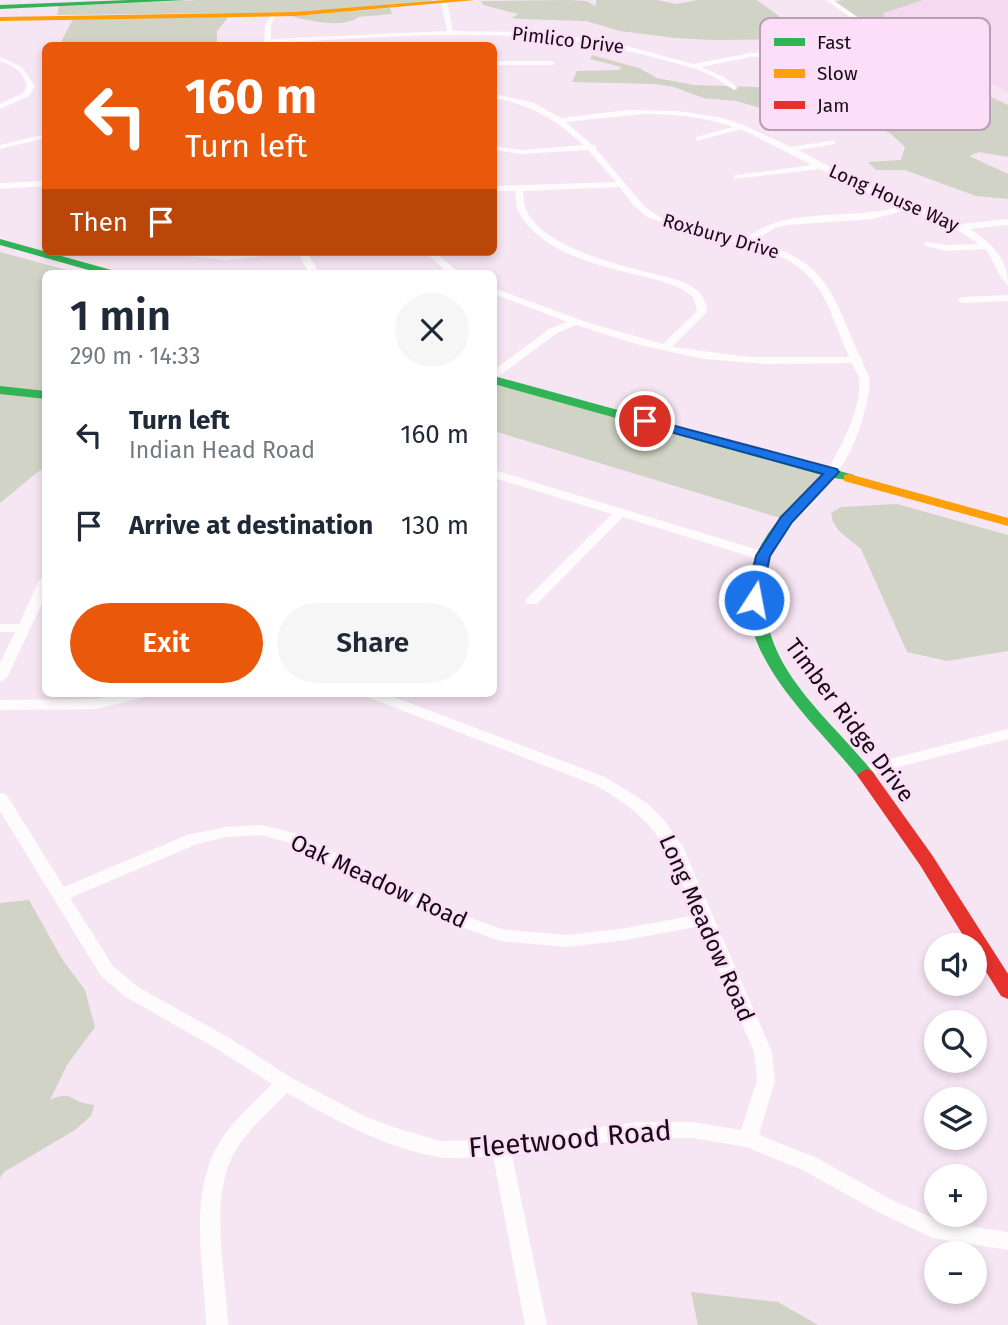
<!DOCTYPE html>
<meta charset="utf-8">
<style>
body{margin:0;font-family:"Fira Sans",sans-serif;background:#f6f6f7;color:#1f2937;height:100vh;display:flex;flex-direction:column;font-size:26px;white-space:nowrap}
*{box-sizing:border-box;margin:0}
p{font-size:23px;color:#747a83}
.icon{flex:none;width:38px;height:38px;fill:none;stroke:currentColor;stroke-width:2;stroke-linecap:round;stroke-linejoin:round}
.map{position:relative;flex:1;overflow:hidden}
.sheet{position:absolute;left:42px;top:270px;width:455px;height:427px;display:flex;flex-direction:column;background:#fff;border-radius:10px;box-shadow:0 4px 10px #0003}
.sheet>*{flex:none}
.top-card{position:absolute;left:42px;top:42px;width:455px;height:214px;border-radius:10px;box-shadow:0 4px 10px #0003;background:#ea580c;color:#fff;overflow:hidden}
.controls{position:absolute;left:924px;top:933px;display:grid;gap:14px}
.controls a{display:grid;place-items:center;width:63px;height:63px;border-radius:50%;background:#fff;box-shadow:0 4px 10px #0003;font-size:35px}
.pin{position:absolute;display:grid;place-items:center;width:60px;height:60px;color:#fff;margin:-30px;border:4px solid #fff;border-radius:50%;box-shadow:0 2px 7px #0007}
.me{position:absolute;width:77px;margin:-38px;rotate:11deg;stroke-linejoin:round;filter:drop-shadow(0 0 5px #0008)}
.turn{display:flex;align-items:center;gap:24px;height:147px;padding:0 28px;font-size:32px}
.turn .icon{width:91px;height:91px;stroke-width:2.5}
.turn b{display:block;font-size:49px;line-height:60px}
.then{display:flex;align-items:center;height:66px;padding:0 28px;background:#0003;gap:14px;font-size:26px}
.round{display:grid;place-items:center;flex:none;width:74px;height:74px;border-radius:37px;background:#f6f6f7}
.headline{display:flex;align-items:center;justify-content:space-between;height:119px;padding:0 28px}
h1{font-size:42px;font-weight:600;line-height:52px}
.button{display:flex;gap:14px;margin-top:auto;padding:14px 28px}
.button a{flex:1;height:80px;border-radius:42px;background:#ea580c;color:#fff;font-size:28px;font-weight:600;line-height:80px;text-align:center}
.button a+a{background:#f6f6f7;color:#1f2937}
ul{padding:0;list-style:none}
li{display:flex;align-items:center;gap:21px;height:91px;padding:0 28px}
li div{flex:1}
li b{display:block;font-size:26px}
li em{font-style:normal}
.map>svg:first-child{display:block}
</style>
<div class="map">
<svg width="1008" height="1325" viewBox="0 0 1008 1325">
<rect width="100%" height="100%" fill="#f6e5f3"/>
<!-- built -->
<polygon fill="#f5d9f0" points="872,0 1008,0 1008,93 847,2"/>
<!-- green -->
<g fill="#d1d3c6">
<polygon points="200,0 431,0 432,1 313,12 57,15 59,6"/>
<polygon points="568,0 586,1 596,6 596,0 657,0 676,4 697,0 757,0 810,39 713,40 675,38 620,31 586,21 520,19 512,18 518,14 483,5 481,1"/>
<polygon points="844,0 923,0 884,13 883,29 944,66 935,67 833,2"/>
<path d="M390,8L392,14L358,17C343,29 309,21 291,16Z"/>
<polygon points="230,15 217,31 217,45 59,46 73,19"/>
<polygon points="592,55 639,68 657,78 694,85 790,88 788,72 804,74 808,87 846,91 865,81 866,75 873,80 985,94 1008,105 1008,157 979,152 969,156 1008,174 1008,199 976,196 905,170 876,170 868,162 901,160 905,147 890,133 854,120 796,118 736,101 703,98 674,87 655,84 572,82 577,71 620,70 621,67 590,59"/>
<polygon points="0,252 78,273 46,273 45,391 0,387"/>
<polygon points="494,380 832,472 787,520 494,431"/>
<polygon points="0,393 45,397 45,469 39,471 0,503"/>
<polygon points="897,504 1008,535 1008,651 947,661 907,652 861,549 839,531 833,522 831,513 841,507"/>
<path d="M29,900L62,959L85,990L95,1027L67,1065L50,1100C73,1089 70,1103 94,1105L91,1116L75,1130L4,1172L0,1178V903Z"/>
<polygon points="691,1292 778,1302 818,1325 698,1325"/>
</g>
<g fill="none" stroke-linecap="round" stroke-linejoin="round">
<!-- street -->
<g fill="#fefbfd" fill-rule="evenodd">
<path d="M444,0L447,2L453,31L525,32L576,37L627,46L693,64L751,53L898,51L826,0H833L928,66L931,72L925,73L923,68L904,55L751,57L701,67L724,77L738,88L734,90C727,86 720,80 712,76C695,67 675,63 656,58C530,22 399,37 271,43L270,46H264L265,25L273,13L276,15L271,25V39L447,31L441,2Z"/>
<path d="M0,57L22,67L35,86L29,96L0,109V104L23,93L27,86C23,72 14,65 0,61Z"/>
<polygon points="494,61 552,61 555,63 552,65 494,65"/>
<path d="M494,94L534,103L561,118L627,110L679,111L723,118L746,126L791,147L835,140V144L798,150L875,190L962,224L1008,219V225L970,229C991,243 1008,258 1008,285C998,278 994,259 985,249L947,251L925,246V242L947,245L979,244L948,224L910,209L873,219L788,225L775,228L753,241C829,261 831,292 860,357L863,360L862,362C864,367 868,372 869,377C873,397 850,467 832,476L826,472C840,450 863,406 859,378C858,374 854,368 852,363L766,364L704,359L639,345L576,325L557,333L498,377L494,378V370L549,329L567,322L494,294V288L586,322L663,344L697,311L693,297C677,283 656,280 637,275C597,265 541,252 519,213C515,207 516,198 515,191H494V186L616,182L588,150L521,154L494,150V146L521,150L583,145C557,120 530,104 494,98ZM644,114C675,114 704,117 733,127L696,137V141L741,129L812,165L737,175H734V179L820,169L869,194L901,206C851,222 788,204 745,239C712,231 670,229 644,206L596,149V145H592L566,122ZM620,187L633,205L647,217L690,232L740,243L744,247C753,245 762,249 770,252C824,272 828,309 849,357H750L672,347L707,312C707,302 703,295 695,289C682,279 665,277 650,273C613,263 547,248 527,212C524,206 524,198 523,191Z"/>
<polygon points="46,134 46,138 0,149 0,145"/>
<polygon points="46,181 46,186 0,189 0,183"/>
<polygon points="174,252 225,254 280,252 275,255 225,260 179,255"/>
<polygon points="297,252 307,252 319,273 309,273"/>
<polygon points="425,252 435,252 459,273 448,273"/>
<polygon points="1008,295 1008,301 962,303 957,300 962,297"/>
<polygon points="494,470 768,553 769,556 763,560 758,559 623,517 537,604 527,604 525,601 527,598 612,514 494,478"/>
<polygon points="46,576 46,595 7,678 0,682 0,663 15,632 0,632 0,624 19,624 39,580"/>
<polygon points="125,693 152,693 150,696 96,709 0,710 0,700 96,699"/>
<path d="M363,693H383L605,777L648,804L664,820L683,847L772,1052L775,1080L759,1135L817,1158L892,1200L942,1222L1008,1232V1250L933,1238L878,1212L803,1170L746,1147L693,1138H638L512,1155L547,1325H525L493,1156C475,1157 455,1160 438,1157C383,1147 335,1120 287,1093C268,1113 243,1133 231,1159C210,1206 226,1275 228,1325H206C204,1265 187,1194 221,1140C235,1119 254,1102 272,1084L217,1049L126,997L101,976L0,811V793L6,794L64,887L187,835L226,827L261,825L298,834L452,911L501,929L567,935L626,928L696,915C667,848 661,822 595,785L365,696ZM261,835L287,842L440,919L500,941L567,947L626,940L700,926L754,1052L757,1080L741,1130L693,1122H638L501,1140L440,1141L393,1127L364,1116L292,1078L231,1039L138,987L113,966L70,898L197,844L226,837Z"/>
<polygon points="1008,729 1008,739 863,776 855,771 858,767"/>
</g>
<!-- fast -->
<g fill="#30b455" fill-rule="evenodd">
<polygon points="129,0 187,0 0,9 0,5"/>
<polygon points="0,239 115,271 116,273 99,273 0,245"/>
<path d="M494,376L854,475V481L834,478C811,502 784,526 770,557C766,566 766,578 765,588C760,667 827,715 872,771L875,775L872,779H860C812,718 721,646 755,558C768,525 798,499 822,475L494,384Z"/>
<polygon points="0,386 46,391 46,399 0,394"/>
</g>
<!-- slow -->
<g fill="#ff9f0a" fill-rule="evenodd">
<polygon points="445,0 475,0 295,16 0,21 0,17 295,12"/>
<polygon points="849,474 1008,518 1008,526 844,481 844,475"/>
</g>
<!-- jam -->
<polygon fill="#e5322d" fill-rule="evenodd" points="866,769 872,771 932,855 1008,974 1008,999 1001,996 975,954 975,945 969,945 920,865 857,775"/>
</g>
<!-- route -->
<polygon fill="#1a73e8" stroke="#114b97" stroke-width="2" points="645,418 837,469 839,472 792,522 770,556 760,603 754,604 747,600 756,556 781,517 823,474 641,424 639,421"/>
<g text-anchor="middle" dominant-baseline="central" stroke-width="5" stroke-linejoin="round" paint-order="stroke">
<!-- far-street labels -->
<g font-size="19" fill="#160c15" stroke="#fddef8">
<text transform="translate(568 40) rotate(7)">Pimlico Drive</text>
<text transform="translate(894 198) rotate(24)">Long House Way</text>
<text transform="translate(721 236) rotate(16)">Roxbury Drive</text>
</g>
<!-- street labels -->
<g font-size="23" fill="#160c15" stroke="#fddef8">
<text transform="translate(850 720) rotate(53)">Timber Ridge Drive</text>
<text transform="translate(379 881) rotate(25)">Oak Meadow Road</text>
<text transform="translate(707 928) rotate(66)">Long Meadow Road</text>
</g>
<!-- near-street labels -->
<g font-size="28" fill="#160c15" stroke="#fddef8">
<text transform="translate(570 1139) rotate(-5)">Fleetwood Road</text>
</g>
</g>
<!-- legend -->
<rect x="760" y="18" width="230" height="112" rx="10" fill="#fddef8" stroke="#b89fb4" stroke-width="2"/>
<rect x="774" y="38" width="31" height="8" fill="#30b455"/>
<rect x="774" y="69" width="31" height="9" fill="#ff9f0a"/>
<rect x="774" y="101" width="31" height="8" fill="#e5322d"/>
<g font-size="19" fill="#160c15">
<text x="817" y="49">Fast</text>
<text x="817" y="80">Slow</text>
<text x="817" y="112">Jam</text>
</g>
</svg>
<div class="controls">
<a><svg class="icon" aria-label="sound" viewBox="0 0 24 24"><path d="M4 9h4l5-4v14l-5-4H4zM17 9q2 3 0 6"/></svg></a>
<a><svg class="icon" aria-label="search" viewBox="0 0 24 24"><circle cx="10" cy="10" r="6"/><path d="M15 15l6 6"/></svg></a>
<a><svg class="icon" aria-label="layers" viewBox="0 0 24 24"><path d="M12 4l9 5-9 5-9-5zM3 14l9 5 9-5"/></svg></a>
<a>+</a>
<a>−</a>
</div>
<div class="pin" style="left:645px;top:421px;background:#d93025"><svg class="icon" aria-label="arrive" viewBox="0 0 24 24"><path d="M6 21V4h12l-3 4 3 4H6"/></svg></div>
<svg class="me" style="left:754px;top:600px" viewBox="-20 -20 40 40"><circle r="17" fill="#1a73e8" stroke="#fff" stroke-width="3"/><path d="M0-11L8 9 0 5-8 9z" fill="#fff"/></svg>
<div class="top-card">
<div class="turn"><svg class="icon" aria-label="left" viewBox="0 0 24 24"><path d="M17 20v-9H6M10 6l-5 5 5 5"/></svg><div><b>160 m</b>Turn left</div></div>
<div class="then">Then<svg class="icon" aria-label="arrive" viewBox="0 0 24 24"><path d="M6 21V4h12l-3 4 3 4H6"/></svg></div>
</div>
<section class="sheet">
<div class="headline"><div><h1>1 min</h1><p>290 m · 14:33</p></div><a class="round"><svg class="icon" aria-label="close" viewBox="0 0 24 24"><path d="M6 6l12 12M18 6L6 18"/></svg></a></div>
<ul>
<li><svg class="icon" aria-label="left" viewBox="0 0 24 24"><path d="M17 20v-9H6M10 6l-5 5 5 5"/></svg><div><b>Turn left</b><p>Indian Head Road</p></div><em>160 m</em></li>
<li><svg class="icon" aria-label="arrive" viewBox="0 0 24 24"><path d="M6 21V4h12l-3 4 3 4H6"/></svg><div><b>Arrive at destination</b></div><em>130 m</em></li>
</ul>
<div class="button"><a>Exit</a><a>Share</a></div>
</section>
</div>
